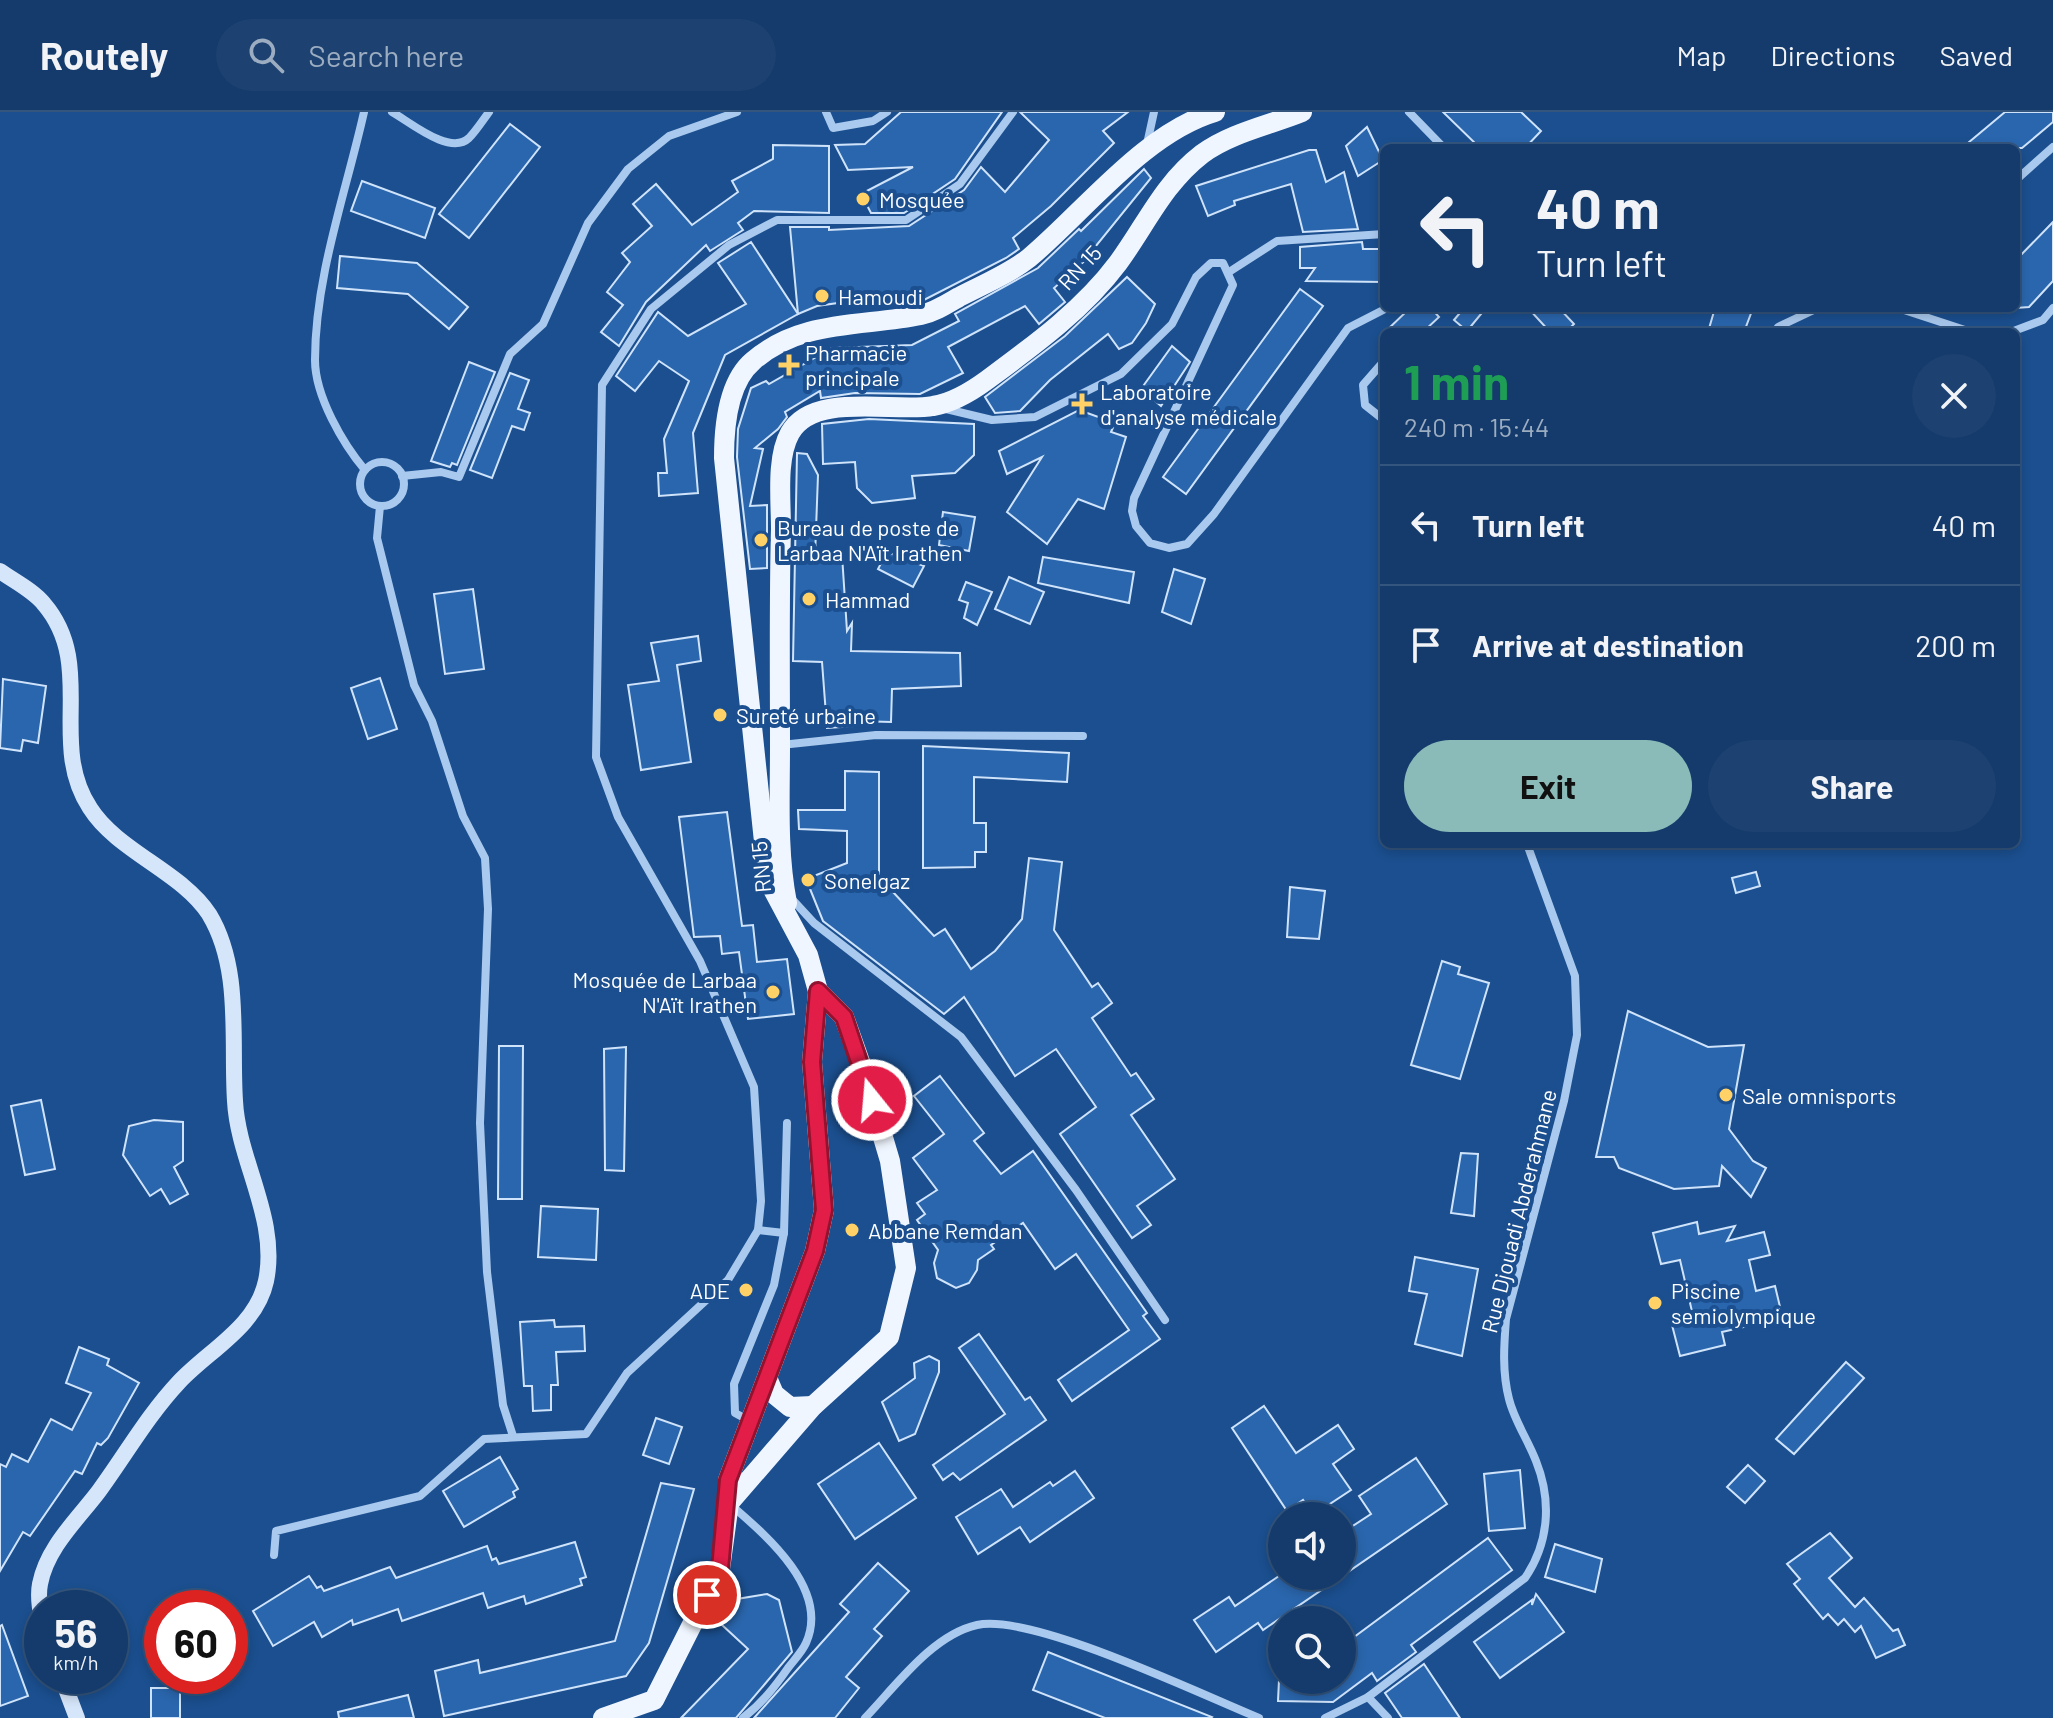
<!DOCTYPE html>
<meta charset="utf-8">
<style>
body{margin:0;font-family:Barlow,sans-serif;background:#1d4271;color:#f1f3f6;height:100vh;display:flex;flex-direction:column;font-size:30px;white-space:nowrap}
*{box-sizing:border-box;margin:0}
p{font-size:26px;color:#9dadc1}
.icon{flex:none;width:44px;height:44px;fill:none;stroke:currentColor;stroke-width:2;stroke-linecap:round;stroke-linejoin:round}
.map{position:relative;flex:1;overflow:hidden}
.side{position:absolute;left:1380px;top:216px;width:640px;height:520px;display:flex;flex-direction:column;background:#143b6b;border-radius:12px;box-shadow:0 4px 12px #0003,0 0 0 2px #33557e}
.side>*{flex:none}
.guide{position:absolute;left:1380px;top:32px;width:640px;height:168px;border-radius:12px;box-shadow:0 4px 12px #0003,0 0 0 2px #33557e;background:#143b6b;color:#f1f3f6;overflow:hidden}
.controls{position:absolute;left:1268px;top:1390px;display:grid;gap:16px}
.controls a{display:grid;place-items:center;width:88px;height:88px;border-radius:50%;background:#143b6b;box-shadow:0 4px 12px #0003,0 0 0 2px #33557e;font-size:40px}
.speed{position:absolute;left:24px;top:1478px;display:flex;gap:16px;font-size:40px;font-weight:700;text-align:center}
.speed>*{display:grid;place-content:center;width:104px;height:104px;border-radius:50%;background:#143b6b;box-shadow:0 4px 12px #0003,0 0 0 2px #33557e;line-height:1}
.speed small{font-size:20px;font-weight:400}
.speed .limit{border:12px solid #d22;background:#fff;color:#111}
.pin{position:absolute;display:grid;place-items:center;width:68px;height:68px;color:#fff;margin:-34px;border:4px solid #fff;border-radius:50%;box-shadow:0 2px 8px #0007}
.me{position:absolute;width:88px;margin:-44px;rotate:343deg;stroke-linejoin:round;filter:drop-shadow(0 0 6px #0008)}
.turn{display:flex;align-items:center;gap:28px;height:168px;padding:0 24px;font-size:36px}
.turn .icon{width:104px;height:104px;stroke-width:2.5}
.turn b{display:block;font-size:56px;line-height:68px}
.round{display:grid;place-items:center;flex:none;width:84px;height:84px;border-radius:42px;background:#1d4271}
.summary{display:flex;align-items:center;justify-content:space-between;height:136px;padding:0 24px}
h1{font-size:48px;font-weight:700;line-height:60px;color:#1e9e55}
.button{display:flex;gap:16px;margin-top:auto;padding:16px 24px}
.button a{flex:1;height:92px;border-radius:48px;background:#8bbbb9;color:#111;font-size:32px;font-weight:700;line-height:92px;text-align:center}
.button a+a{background:#1d4271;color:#f1f3f6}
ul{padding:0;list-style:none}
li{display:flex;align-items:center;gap:24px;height:120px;padding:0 24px;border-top:2px solid #33557e}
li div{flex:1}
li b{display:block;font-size:30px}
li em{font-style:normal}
header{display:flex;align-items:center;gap:48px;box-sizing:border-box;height:112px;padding:0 40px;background:#143b6b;border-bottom:2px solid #33557e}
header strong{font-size:38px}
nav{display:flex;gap:44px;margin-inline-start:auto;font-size:28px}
.search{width:560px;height:72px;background:#1d4271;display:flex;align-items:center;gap:20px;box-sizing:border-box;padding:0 28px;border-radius:44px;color:#9dadc1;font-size:30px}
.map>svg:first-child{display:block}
</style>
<header>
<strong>Routely</strong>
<div class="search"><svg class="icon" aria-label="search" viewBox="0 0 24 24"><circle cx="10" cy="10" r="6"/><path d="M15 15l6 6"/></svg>Search here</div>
<nav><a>Map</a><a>Directions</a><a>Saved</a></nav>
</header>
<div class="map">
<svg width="2053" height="1606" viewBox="0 0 2053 1606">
<rect width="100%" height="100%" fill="#1b4f8f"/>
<!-- building -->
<g fill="#2a66ad" stroke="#cfe3fa" stroke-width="2">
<polygon points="901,0 1002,0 955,67 904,101 871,101 861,82 913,55 848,58 835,33 865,32"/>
<polygon points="1020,0 1128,0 1103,19 1114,31 1051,94 1013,126 1019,137 1006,146 922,189 859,192 859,188 817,194 798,202 790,115 829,115 829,118 909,114 964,78 981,55 1005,80 1049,28"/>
<polygon points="1443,0 1521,0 1541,19 1525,36 1480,36"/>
<polygon points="2005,0 2053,0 2053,10 2022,36 1962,36"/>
<polygon points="510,12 540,35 469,126 439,102"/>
<polygon points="1367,15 1383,48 1358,64 1346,34"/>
<polygon points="773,33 829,34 829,101 754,99 738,111 743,118 710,139 706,133 646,190 619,234 601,220 623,193 607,180 630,150 622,141 652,114 633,92 656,72 692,113 738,80 732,69 773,47"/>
<polygon points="1309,38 1316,38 1326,70 1344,60 1358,117 1303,120 1291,72 1234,89 1235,93 1208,104 1196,74"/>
<polygon points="1144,57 1151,66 1095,135 1097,138 1054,176 1065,190 1039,212 1025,194 948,235 963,261 920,282 855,281 821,286 820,279 785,300 787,305 778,317 755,336 763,337 750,394 767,393 767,456 750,457 737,345 738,317 751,276 766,269 769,272 832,236 912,233 959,209 955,202 1038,156 1079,117 1081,119"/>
<polygon points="362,69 435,96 425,126 351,99"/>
<polygon points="2053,110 2053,169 2029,195 2016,196 2016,148"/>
<polygon points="751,130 798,202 725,243 693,321 698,381 659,384 658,361 667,361 664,327 689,269 659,249 635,279 616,264 658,200 688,224 746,192 718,151"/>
<polygon points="1362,130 1363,137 1384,137 1384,170 1306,169 1315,156 1300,156 1300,135"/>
<polygon points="340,144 417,151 468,195 449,217 408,182 337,176"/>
<polygon points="1127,165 1155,192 1146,211 1132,231 1119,237 1108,222 1050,268 1020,299 995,301 985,285 1065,224"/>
<polygon points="1300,177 1323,194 1186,382 1163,365"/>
<polygon points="1410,196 1431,196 1439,205 1423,220 1385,220"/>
<polygon points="1464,196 1486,196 1467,219 1454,208"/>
<polygon points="1528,196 1559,196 1574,212 1566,220 1550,220"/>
<polygon points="1715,196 1753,196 1744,220 1708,220"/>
<polygon points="1172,234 1190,250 1161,294 1141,277"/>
<polygon points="469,250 495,260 457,353 452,351 450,355 431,349"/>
<polygon points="510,261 529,268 518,297 530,301 524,318 512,314 492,366 470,358"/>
<polygon points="1079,298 1115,311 1111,320 1126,325 1104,397 1078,387 1047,432 1007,400 1042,345 1007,362 999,339"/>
<polygon points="869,307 974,312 974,343 955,361 912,364 915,386 872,391 857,376 855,350 823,352 822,312"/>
<polygon points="797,341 807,342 818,363 815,445 842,443 847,519 852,511 851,539 960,541 961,574 892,577 891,610 856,609 856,614 827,616 822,550 793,549"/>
<polygon points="943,400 975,405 969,439 939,433"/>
<polygon points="887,440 924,454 913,475 878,457"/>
<polygon points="1043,445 1134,460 1129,491 1038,471"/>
<polygon points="1174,457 1205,467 1191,512 1162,500"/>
<polygon points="1009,465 1044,480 1030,512 995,497"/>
<polygon points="966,470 992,480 977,513 964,506 968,491 959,488"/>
<polygon points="473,477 484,557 445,562 434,482"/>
<polygon points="698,524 701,549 677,553 691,650 641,658 628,573 659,569 651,531"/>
<polygon points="380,566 397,617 368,627 351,576"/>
<polygon points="3,567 46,574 38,631 23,628 21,639 0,636"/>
<polygon points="923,634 1069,641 1067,670 974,665 974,711 986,711 986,740 975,740 975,755 923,756"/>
<polygon points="845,659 879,660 879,765 934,824 945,817 971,857 995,839 1022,807 1029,746 1062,750 1054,818 1092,875 1098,871 1112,891 1092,906 1131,964 1136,961 1154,987 1131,1003 1175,1067 1137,1094 1151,1113 1132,1126 1060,1022 1096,995 1056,937 1015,964 964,885 944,902 823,809 806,767 847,751 847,719 799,717 798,698 845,698"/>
<polygon points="727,700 742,814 753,813 757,850 787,847 794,902 748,907 739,840 722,842 720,824 694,825 679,705"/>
<polygon points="1756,760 1760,774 1736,781 1732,766"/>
<polygon points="1290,775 1325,779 1319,827 1287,825"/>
<polygon points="1442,849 1460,855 1458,862 1489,871 1460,967 1411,953"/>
<polygon points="1628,899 1708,935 1744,933 1729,1017 1753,1049 1766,1056 1751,1085 1722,1054 1719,1074 1674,1077 1619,1056 1614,1045 1596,1045"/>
<polygon points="499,934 523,934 522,1087 498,1087"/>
<polygon points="626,935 624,1059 605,1058 604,937"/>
<polygon points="940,964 984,1021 974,1029 1001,1062 1033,1039 1147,1201 1143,1204 1160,1227 1072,1289 1058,1268 1129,1218 1076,1142 1055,1157 1023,1111 991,1133 994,1137 978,1148 977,1158 969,1171 956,1176 937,1166 934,1151 938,1138 917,1108 925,1102 917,1091 937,1078 913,1046 944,1022 914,984"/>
<polygon points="41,988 55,1057 25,1063 11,994"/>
<polygon points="154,1008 183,1010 183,1049 174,1055 188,1082 170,1092 161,1077 150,1084 123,1043 129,1014"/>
<polygon points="1461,1041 1478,1042 1474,1104 1451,1101"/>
<polygon points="541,1094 598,1097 596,1148 538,1145"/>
<polygon points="1697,1110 1699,1122 1735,1114 1727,1129 1764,1120 1770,1143 1749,1148 1756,1179 1775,1174 1781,1199 1760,1204 1761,1211 1722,1220 1725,1233 1680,1244 1672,1213 1694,1208 1680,1148 1661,1152 1653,1121"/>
<polygon points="1415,1145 1478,1157 1462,1244 1415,1232 1427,1182 1409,1179"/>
<polygon points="554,1208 555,1215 584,1214 585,1239 556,1240 558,1273 551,1273 551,1298 533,1299 532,1274 524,1274 520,1210"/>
<polygon points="979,1222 1025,1288 1030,1285 1046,1308 960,1368 953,1361 943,1368 933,1353 1005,1302 959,1236"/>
<polygon points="79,1235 109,1247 107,1253 139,1271 108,1326 101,1333 97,1331 82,1362 75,1359 30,1424 23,1420 0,1459 0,1352 6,1355 12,1342 28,1350 51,1307 72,1318 91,1281 66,1271"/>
<polygon points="929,1244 939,1249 939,1260 915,1322 899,1329 882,1290 915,1266 914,1251"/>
<polygon points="1846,1250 1864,1266 1794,1342 1776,1327"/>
<polygon points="1264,1294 1296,1341 1338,1313 1354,1337 1333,1352 1351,1378 1313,1403 1303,1388 1287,1399 1232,1316"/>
<polygon points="656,1306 682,1315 669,1352 643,1343"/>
<polygon points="879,1331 916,1386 855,1427 818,1372"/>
<polygon points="500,1345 518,1377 513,1380 515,1385 464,1415 443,1379"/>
<polygon points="1416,1346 1447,1392 1342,1464 1342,1421 1371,1402 1359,1384"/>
<polygon points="1748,1353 1765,1369 1745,1391 1727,1375"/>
<polygon points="1520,1358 1525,1416 1489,1419 1484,1362"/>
<polygon points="1075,1359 1094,1386 1030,1430 1020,1415 978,1442 956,1405 1001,1377 1013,1395 1050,1370 1053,1374"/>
<polygon points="661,1371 694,1377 649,1531 626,1564 444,1604 435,1559 478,1548 480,1561 615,1529"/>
<polygon points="1830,1421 1852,1446 1829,1466 1855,1495 1864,1486 1893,1519 1898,1517 1905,1533 1876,1546 1861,1514 1855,1520 1844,1507 1838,1513 1828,1502 1823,1507 1794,1472 1800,1467 1787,1452"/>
<polygon points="1488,1426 1512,1458 1411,1533 1416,1540 1377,1569 1372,1561 1333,1590 1278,1589 1279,1568 1342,1568 1342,1534"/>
<polygon points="575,1430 586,1465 580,1467 582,1473 526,1492 524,1484 488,1496 483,1481 402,1509 398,1497 353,1513 352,1508 322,1525 314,1510 273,1534 253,1499 309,1464 317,1476 321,1474 324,1479 390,1455 396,1466 487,1434 492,1448 496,1446 499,1452"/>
<polygon points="1555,1432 1602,1447 1595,1480 1545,1465"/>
<polygon points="878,1451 909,1479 874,1517 882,1524 846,1565 859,1576 835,1606 754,1606 849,1500 840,1492"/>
<polygon points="1279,1464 1342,1464 1263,1518 1258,1511 1216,1540 1194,1508 1229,1485 1235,1494"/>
<polygon points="767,1482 779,1488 792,1540 736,1606 681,1606 748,1537 721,1512 737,1487"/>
<polygon points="1536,1482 1564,1520 1500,1566 1474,1530 1532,1488 1532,1493"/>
<polygon points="2,1513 28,1584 0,1594 0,1514"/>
<polygon points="1048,1540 1212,1605 1211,1606 1105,1606 1033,1578"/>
<polygon points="1424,1552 1460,1606 1402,1606 1385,1581"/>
<rect x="151" y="1576" width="29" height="30"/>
<polygon points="408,1583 414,1606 339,1606 338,1600"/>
</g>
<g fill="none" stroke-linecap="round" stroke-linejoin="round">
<!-- street -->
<g stroke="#a9c9ee" stroke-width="8">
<path d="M364,0C346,80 315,165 315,248C315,284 343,332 365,358"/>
<path d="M392,0C410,10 450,44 469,26C476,19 483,8 489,0"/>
<polyline points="826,0 833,16 873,9 887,0"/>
<polyline points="1409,0 1444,36"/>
<polyline points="1147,32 1154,0"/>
<polyline points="2016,68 2053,35"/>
<polyline points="1229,160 1277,129 1384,122"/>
<polyline points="1898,196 1971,220"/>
<polyline points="1775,220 1778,215 1818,196"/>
<polyline points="2011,220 2043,208 2053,196"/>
<polyline points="1384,249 1363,273 1365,293 1384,308"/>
<polyline points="942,296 992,308 1035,305 1121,262 1172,212 1196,165 1211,151 1223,151 1233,173 1134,386 1132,399 1136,414 1150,431 1169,436 1187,432 1214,402 1348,216 1387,196"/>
<circle cx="382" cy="372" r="22"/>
<polyline points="402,364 441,360 459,365 510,242 543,212 588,111 628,57 669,24 737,0"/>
<polyline points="380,394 377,426 414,573 432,609 463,704 485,746 488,797 480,1011 487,1160 503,1293 513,1324"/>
<polyline points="781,633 876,623 1083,624"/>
<polyline points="790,785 814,811 961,925 1076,1078 1165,1208"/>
<polyline points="758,1118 784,1121"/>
<polyline points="748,1308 735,1301 734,1272 774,1173 784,1121 787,1011"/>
<path d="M732,1394C767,1424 830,1478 806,1531C802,1540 794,1548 788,1556C774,1576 762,1591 743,1606"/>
<polyline points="274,1443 276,1419 420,1384 484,1327 586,1322 627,1261 728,1168 758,1118 761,1089 754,975 700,849 618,705 596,645 602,273 651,197 729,133 777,108 906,108 960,72 1013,0"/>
<polyline points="1368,1585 1388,1606"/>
<path d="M865,1606C895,1575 932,1523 977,1513C1032,1501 1200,1582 1259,1606"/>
<path d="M1325,1606L1368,1585L1525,1466C1549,1431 1552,1389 1536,1349C1528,1328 1514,1308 1509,1287C1502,1260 1504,1233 1506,1207L1564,989L1577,923L1575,864L1527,732"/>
</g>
<!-- secondary -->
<g stroke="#d6e6fa" stroke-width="16">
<path d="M0,459C14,469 34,479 44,492C97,554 47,631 90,696C117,739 182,760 209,802C242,856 231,928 235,989C238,1049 279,1107 266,1169C256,1215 209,1238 179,1270C148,1303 126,1342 99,1379C78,1407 47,1435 40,1472C38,1482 40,1498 42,1508"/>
<polyline points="61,1564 77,1606"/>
</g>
<!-- primary -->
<g stroke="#f0f6ff" stroke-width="20">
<path d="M787,791C777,740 780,686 780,634C780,562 779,489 781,417C781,388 776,346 790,321C813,279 895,301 933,294C952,291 972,279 987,268C1033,234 1083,198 1118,151C1146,113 1163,72 1202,42C1230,21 1270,13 1302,0"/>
<path d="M818,879L844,905L863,958L890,1049L906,1156L889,1225L813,1294L729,1391L728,1368L815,1139L824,1098L812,950L818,879L808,843L768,768L724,346C724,315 728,270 753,249C801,207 862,215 921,203C935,200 947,192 959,185C982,173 1009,162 1029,146C1084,100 1144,21 1215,0"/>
<polyline points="768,1268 774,1282 790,1295 813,1294"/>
<polyline points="603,1606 654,1588 720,1457 729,1391"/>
</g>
</g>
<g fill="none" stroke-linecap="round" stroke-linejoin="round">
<!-- route casing -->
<g stroke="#92132f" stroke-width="20">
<polyline id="route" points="707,1483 720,1457 728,1368 815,1139 824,1098 812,950 818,879 844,905 872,988"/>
</g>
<!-- route -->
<use href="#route" stroke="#e11d48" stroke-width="14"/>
</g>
<!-- markers -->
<g fill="#ffd166" stroke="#1b4f8f" stroke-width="3">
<circle cx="863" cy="87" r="8"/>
<circle cx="822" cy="184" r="8"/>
<path d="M785 241h8v8h8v8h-8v8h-8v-8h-8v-8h8z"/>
<path d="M1078 280h8v8h8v8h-8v8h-8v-8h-8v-8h8z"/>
<circle cx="761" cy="428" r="8"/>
<circle cx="809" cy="487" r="8"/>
<circle cx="720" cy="603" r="8"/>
<circle cx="808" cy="768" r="8"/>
<circle cx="773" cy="880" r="8"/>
<circle cx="1726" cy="983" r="8"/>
<circle cx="852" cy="1118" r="8"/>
<circle cx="746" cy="1178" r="8"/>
<circle cx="1655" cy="1191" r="8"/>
</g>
<g text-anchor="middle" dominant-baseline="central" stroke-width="8" stroke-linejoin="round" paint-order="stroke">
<!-- poi labels -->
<g font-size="22" fill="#fff" stroke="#1b4f8f" text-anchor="start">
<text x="879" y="87">Mosquée</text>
<text x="838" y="184">Hamoudi</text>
<text x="805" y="240">Pharmacie<tspan x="805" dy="25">principale</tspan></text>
<text x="1100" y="279">Laboratoire<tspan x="1100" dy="25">d'analyse médicale</tspan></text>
<text x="777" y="415">Bureau de poste de<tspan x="777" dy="25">Larbaa N'Aït Irathen</tspan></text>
<text x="825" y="487">Hammad</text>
<text x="736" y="603">Sureté urbaine</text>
<text x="824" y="768">Sonelgaz</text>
<text x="757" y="867" text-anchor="end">Mosquée de Larbaa<tspan x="757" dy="25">N'Aït Irathen</tspan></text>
<text x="1742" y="983">Sale omnisports</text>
<text x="868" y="1118">Abbane Remdan</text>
<text x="730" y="1178" text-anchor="end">ADE</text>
<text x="1671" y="1178">Piscine<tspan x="1671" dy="25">semiolympique</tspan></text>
</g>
<!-- street labels -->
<g font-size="22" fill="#fff" stroke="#1b4f8f">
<text transform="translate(1079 155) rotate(-47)">RN 15</text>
<text transform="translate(760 755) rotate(-95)">RN 15</text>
<text transform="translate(1518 1099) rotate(-76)">Rue Djouadi Abderahmane</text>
</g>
</g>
</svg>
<div class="controls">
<a><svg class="icon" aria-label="sound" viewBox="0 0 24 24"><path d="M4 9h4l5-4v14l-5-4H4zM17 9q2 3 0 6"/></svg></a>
<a><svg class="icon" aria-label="search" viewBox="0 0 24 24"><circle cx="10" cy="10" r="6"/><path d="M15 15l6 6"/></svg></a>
</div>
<div class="speed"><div>56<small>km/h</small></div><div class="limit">60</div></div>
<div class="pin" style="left:707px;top:1483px;background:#d93025"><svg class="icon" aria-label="arrive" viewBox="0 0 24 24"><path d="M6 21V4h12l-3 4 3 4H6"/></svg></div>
<svg class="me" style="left:872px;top:988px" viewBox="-20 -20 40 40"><circle r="17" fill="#e11d48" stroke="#fff" stroke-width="3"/><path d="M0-11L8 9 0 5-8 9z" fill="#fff"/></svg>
<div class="guide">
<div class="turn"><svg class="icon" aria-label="left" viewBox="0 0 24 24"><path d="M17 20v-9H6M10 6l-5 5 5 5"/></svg><div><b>40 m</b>Turn left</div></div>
</div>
<section class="side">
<div class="summary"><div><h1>1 min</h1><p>240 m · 15:44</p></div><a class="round"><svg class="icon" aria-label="close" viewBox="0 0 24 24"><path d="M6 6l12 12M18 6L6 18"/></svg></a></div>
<ul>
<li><svg class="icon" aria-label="left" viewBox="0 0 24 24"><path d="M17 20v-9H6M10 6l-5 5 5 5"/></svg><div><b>Turn left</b></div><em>40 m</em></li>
<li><svg class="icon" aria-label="arrive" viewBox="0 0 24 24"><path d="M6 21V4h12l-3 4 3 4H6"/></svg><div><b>Arrive at destination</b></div><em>200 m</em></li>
</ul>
<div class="button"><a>Exit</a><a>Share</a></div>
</section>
</div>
